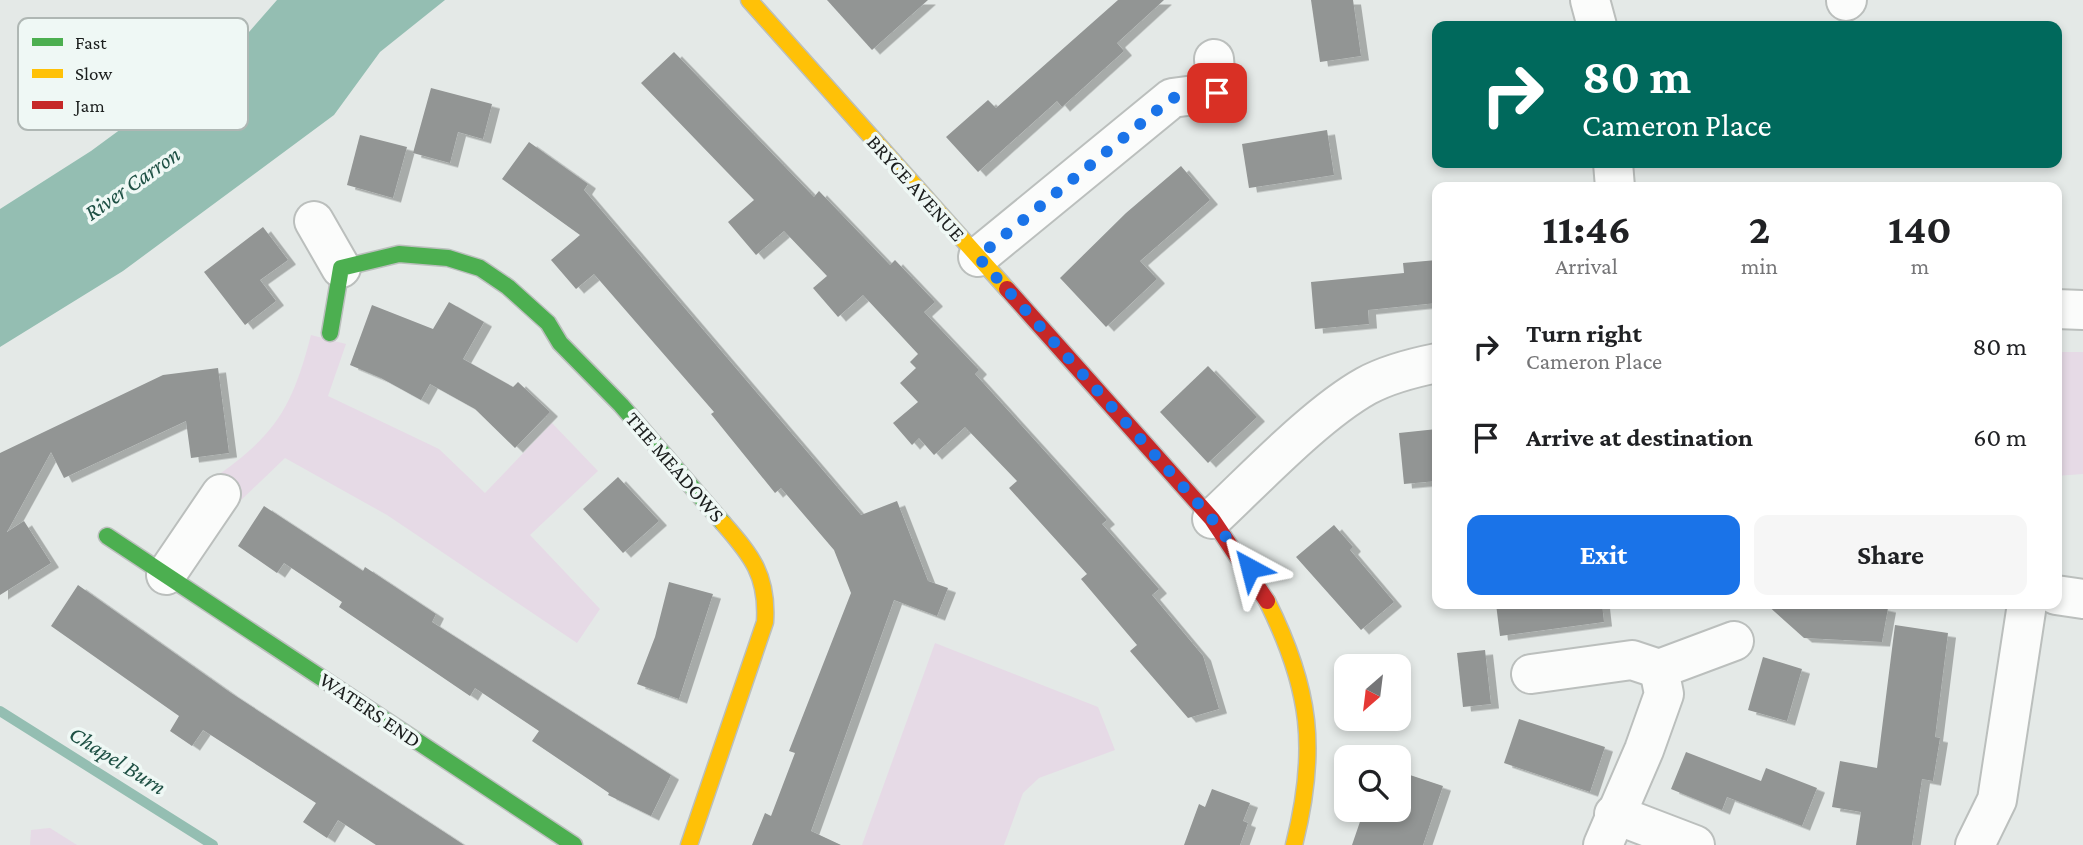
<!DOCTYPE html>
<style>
body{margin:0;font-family:"Crimson Pro",serif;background:#f6f6f6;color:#202124;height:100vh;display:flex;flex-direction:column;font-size:26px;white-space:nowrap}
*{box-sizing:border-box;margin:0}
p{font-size:23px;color:#757577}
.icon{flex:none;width:38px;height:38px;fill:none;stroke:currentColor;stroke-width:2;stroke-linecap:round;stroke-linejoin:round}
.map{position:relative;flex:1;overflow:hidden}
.drawer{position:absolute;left:1432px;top:182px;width:630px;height:427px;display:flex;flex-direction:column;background:#fff;border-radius:14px;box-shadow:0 4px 10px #0003}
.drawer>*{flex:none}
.hud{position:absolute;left:1432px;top:21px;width:630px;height:147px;border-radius:14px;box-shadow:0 4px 10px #0003;background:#00695c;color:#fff;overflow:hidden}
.needle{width:46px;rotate:208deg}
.buttons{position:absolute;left:1334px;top:654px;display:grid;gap:14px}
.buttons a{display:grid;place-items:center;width:77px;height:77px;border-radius:14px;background:#fff;box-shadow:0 4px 10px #0003;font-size:35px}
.pin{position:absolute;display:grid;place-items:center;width:60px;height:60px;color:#fff;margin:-30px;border-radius:14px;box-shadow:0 4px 10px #0006}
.me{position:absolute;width:77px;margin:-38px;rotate:322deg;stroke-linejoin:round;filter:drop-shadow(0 0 5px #0008)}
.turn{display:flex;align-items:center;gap:24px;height:147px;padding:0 35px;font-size:32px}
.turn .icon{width:91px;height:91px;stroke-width:2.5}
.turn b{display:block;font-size:49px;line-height:60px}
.eta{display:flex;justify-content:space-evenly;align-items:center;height:119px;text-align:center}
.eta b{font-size:42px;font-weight:700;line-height:49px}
.primary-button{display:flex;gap:14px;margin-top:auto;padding:14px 35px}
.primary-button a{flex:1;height:80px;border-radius:14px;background:#1a73e8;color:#fff;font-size:28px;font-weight:700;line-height:80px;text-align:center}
.primary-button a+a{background:#f6f6f6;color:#202124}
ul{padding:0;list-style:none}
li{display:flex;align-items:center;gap:21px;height:91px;padding:0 35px}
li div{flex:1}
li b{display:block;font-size:26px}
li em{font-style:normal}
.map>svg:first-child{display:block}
</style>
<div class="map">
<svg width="2083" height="845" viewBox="0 0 2083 845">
<defs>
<filter id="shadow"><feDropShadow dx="8" dy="4.5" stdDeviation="0" flood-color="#0004"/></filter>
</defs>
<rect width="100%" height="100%" fill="#e4e9e7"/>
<!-- green -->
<g fill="#e6dae6">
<path d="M311,335L346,344L328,396L439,449L485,493L552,423L598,471L530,535L600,609L577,643L387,515L285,458L239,502L211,480C275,436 292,409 311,335Z"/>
<polygon points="2056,352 2083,352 2083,474 2056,476"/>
<polygon points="935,643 1098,707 1115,750 1039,778 1023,793 1004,845 862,845"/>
<polygon points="49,828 50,828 77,845 30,845 31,830"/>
</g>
<!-- water -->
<polygon fill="#94beb2" points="277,0 445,0 380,52 334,115 123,271 0,347 0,209 91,151 242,40"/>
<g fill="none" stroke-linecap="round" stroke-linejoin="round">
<!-- stream -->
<polyline stroke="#94beb2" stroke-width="10" points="0,711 213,845"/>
</g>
<!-- building -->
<g fill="#929594" filter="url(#shadow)">
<polygon points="827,0 928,0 872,50"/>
<polygon points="1118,0 1164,0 1117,43 1124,51 1062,107 1057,101 978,172 946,137 988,100 996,108"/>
<polygon points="1311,0 1353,0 1361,56 1320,62"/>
<polygon points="674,52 814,197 819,191 890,265 895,260 935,302 924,312 979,370 975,374 1107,520 1102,524 1159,589 1152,595 1203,656 1219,709 1188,718 1130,651 1137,645 1081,579 1087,574 1009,488 1017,481 965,427 934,455 919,438 912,445 893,423 918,402 900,383 916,368 910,362 918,354 863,295 838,317 813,288 827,276 784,231 756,255 728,222 754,200 641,83"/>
<polygon points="431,88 492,104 483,139 458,132 450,163 413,153"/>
<polygon points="1327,130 1334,175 1249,188 1242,144"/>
<polygon points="360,135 407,147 393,198 347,185"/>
<polygon points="529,142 588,184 584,190 861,515 897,501 928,581 948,588 937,616 894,600 811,831 841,845 752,845 765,813 771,816 795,753 789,751 851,593 834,550 781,488 775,493 711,414 714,412 594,274 576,289 551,260 580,235 502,179"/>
<polygon points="1181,166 1210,200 1140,261 1157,279 1106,327 1060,278 1126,213"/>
<polygon points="263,227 288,260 260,280 276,301 245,325 204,272"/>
<polygon points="1437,260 1437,303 1368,310 1369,324 1315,329 1311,282 1404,273 1403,263"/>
<polygon points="449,302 484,322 463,359 513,387 518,382 550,412 515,448 475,409 430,384 421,400 381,378 350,365 372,305 433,329"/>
<polygon points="1208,366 1257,417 1208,463 1160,412"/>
<polygon points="218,368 229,453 191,458 186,421 64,478 51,452 7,532 24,521 51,563 0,595 0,453 163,375"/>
<polygon points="1437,429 1437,481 1404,484 1399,433"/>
<polygon points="618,477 659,521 623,553 583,509"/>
<polygon points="264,506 363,571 365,567 436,614 432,622 671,775 651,816 608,795 609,793 532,741 539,731 475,688 470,696 339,607 342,602 284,563 277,573 238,546"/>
<polygon points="1334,525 1353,547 1350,550 1394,602 1361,630 1296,557"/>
<polygon points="669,582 713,594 679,699 637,684 655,637"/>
<polygon points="78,585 231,693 464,845 376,845 338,820 327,838 303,822 316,803 203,730 192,746 170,731 179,716 51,626"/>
<polygon points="1496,604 1602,604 1604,622 1500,636"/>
<polygon points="1766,604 1870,604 1888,608 1882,642 1804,638"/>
<polygon points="1895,625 1948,633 1935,737 1940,738 1933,781 1922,779 1912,845 1856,845 1861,812 1832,807 1840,761 1877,768"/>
<polygon points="1485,650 1491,704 1463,707 1457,653"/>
<polygon points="1763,657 1802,669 1787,721 1748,710"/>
<polygon points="1519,719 1605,747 1590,792 1504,763"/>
<polygon points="1686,752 1761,781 1766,768 1817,788 1802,826 1727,797 1722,810 1671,789"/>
<polygon points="1398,771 1443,786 1423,845 1352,845 1364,810 1398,810"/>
<polygon points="1212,789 1250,803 1243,821 1248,823 1240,845 1184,845 1199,804 1205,807"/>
</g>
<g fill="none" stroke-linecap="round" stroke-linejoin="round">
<!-- street casing -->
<g stroke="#bbbfbd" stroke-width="42">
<g id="street">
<polyline points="1590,0 1597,26"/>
<polyline points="1846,1 1847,0"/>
<polyline points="1613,163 1615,187"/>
<polyline points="314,221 341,268"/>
<polyline points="978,257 1172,98 1217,92 1214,59"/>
<polyline points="2056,309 2083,310"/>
<path d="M1212,519C1255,479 1316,414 1366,386C1388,374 1412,368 1437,363"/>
<polyline points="166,575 221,494"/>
<polyline points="2056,595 2083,599"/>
<polyline points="1531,674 1632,660 1659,669"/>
<polyline points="1614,814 1695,845"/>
<polyline points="1603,845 1644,750 1664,694 1659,669 1734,641"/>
<polyline points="1975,845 1997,800 2027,604"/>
</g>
</g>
<!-- fast casing -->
<g stroke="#bbbfbd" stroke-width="19">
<g id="fast">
<polyline points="330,333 341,268 399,254 448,258 480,268 508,287 548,323 560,343 621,405 723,523"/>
<polyline points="107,536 574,845"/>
</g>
</g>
<!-- slow casing -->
<g stroke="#bbbfbd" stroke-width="19">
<g id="slow">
<polyline points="749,0 1007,289"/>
<path d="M1267,601C1311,689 1318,750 1294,845"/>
<path d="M689,845L765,622C768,576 752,556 723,523"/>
</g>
</g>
<!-- jam casing -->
<g stroke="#bbbfbd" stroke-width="19">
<polyline id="jam" points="1007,289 1212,519 1267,601"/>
</g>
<!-- street -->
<use href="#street" stroke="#fbfcfb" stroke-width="38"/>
<!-- fast -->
<use href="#fast" stroke="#4caf50" stroke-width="16"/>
<!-- slow -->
<use href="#slow" stroke="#ffc107" stroke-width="16"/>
<!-- jam -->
<use href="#jam" stroke="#c62828" stroke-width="16"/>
</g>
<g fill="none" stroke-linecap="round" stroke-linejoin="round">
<!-- route -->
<polyline stroke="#1a73e8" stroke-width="12" stroke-dasharray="0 21.6" points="1217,93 1172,98 978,257 1212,519 1250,568"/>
</g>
<g text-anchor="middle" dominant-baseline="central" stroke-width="7" stroke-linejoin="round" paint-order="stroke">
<!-- street labels -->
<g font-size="21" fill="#1b1e1d" stroke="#eff8f5">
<text transform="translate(916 188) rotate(48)">BRYCE AVENUE</text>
<text transform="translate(675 467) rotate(49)">THE MEADOWS</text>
<text transform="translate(370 710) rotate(34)">WATERS END</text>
</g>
<!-- water labels -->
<g font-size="23" font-style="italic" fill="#1e5044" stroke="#eff8f5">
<text transform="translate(132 183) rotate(-35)">River Carron</text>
<text transform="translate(118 760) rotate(32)">Chapel Burn</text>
</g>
</g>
<!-- legend -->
<rect x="18" y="18" width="230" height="112" rx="10" fill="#eff8f5" stroke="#afb7b4" stroke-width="2"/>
<rect x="32" y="38" width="31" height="8" fill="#4caf50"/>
<rect x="32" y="69" width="31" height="9" fill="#ffc107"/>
<rect x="32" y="101" width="31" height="8" fill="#c62828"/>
<g font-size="19" fill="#1b1e1d">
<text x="75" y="49">Fast</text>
<text x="75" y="80">Slow</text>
<text x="75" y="112">Jam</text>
</g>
</svg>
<div class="buttons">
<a><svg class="needle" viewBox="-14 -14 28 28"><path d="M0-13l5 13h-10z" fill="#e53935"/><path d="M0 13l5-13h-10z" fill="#757577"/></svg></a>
<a><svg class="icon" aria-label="search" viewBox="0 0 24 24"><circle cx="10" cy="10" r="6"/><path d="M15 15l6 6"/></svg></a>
</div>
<div class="pin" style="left:1217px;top:93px;background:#d93025"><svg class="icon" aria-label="arrive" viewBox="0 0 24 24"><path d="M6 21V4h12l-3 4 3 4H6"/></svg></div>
<svg class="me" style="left:1250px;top:568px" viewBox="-20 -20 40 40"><path d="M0-17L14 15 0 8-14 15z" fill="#1a73e8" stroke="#fff" stroke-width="4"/></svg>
<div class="hud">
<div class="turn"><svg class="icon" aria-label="right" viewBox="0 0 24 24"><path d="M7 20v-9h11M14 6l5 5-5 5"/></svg><div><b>80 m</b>Cameron Place</div></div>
</div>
<section class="drawer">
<div class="eta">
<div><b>11:46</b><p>Arrival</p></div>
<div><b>2</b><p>min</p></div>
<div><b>140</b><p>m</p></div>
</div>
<ul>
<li><svg class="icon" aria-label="right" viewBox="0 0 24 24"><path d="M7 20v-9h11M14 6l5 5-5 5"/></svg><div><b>Turn right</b><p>Cameron Place</p></div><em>80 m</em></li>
<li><svg class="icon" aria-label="arrive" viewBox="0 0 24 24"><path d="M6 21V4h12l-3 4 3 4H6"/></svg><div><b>Arrive at destination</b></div><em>60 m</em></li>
</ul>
<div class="primary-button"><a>Exit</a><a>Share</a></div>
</section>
</div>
